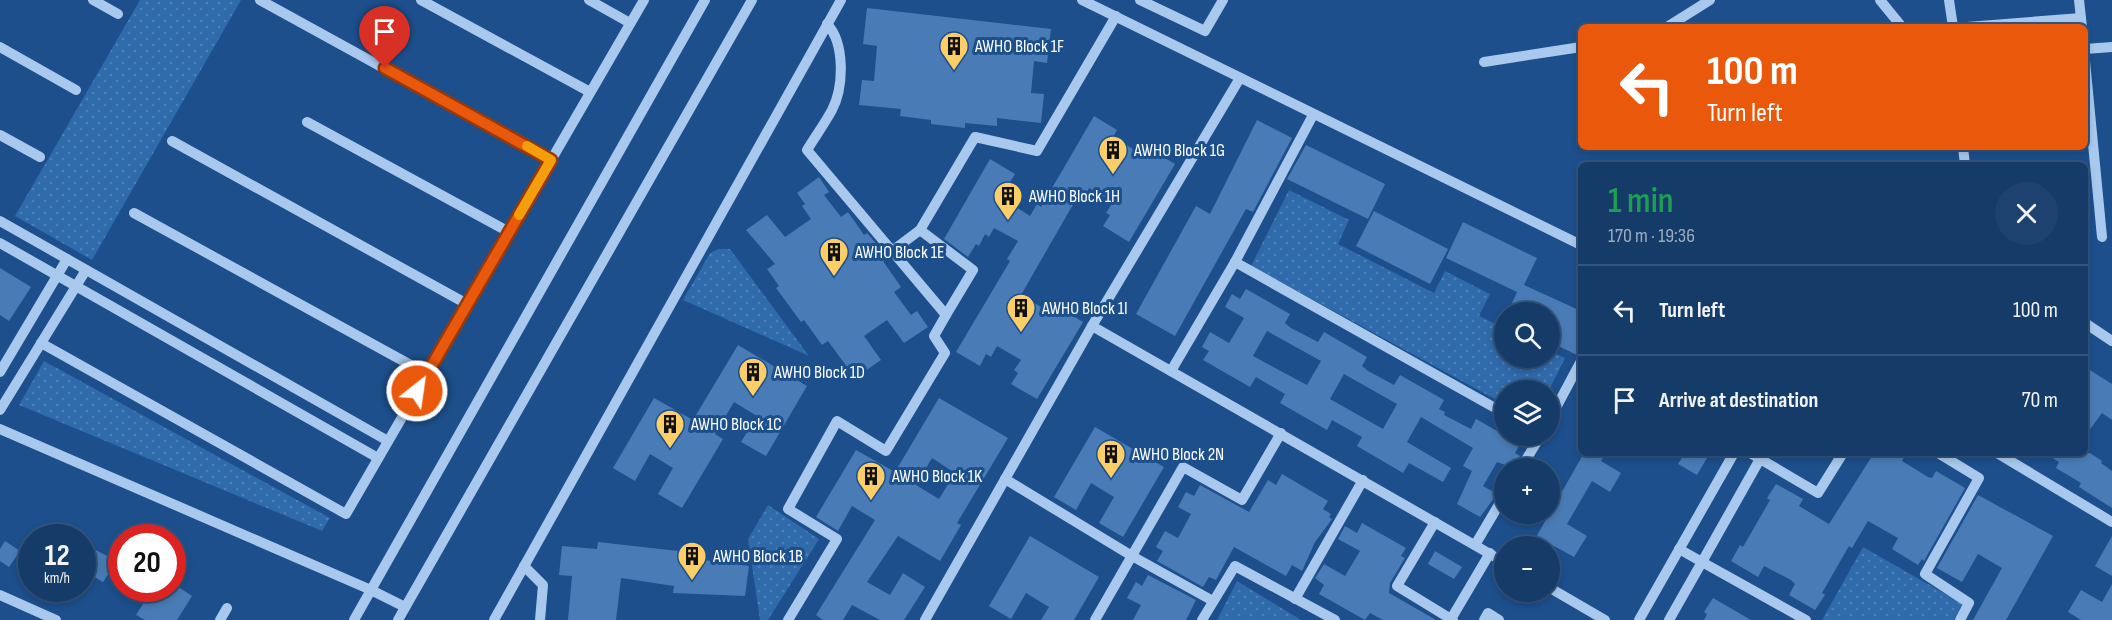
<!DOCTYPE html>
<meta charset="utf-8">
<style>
body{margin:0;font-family:"Sofia Sans Condensed",sans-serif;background:#1e426f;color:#f1f3f6;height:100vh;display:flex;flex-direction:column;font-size:22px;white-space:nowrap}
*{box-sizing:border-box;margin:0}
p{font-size:20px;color:#9dadc0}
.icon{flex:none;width:33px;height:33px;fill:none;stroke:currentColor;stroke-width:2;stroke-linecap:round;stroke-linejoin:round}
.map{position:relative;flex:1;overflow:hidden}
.panel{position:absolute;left:1578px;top:162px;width:510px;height:294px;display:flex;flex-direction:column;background:#153b69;border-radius:9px;box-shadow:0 3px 9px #0003,0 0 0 2px #34557d}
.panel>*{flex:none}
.hud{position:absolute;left:1578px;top:24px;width:510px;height:126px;border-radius:9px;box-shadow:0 3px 9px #0003,0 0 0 2px #34557d;background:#ea580c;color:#fff;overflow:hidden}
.tools{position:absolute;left:1494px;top:302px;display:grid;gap:12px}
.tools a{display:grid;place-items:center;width:66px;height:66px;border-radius:50%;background:#153b69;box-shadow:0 3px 9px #0003,0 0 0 2px #34557d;font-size:30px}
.speed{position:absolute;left:18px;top:524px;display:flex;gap:12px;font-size:30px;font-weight:700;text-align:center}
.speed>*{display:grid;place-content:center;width:78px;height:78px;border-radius:50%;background:#153b69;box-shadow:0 3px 9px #0003,0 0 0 2px #34557d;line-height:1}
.speed small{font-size:15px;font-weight:400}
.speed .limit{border:9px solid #d22;background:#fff;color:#111}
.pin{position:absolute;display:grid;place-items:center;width:51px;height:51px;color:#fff;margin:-62px -26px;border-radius:50% 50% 50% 0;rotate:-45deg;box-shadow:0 0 6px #0007}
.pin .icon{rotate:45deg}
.me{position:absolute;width:66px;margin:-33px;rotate:30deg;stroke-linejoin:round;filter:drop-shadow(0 0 4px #0008)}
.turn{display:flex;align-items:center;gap:21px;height:126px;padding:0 30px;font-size:27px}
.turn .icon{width:78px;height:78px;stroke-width:2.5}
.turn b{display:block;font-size:42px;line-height:51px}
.round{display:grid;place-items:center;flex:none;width:63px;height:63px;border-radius:32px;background:#1e426f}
.headline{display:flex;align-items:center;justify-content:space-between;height:102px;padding:0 30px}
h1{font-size:36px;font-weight:600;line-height:45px;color:#1e9e55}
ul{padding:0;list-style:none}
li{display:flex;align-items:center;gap:18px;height:90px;padding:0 30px;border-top:2px solid #34557d}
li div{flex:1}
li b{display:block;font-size:22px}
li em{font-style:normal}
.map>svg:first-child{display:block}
</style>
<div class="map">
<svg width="2112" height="620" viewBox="0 0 2112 620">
<defs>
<pattern id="grass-dots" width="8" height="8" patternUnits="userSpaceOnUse" patternTransform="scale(1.5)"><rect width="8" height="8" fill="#2f6aaa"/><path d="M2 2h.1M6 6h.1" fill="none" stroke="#4e80b7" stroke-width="1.8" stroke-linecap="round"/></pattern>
</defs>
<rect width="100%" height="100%" fill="#1c4f8c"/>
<!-- grass -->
<g fill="url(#grass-dots)">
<polygon points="140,0 241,0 92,260 15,216"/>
<polygon points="1289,190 1349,220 1338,244 1434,293 1445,271 1490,294 1479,316 1504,328 1504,357 1550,357 1550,351 1565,358 1549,390 1504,390 1504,404 1251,266"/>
<polygon points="719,249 730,249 809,356 683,300 710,253"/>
<polygon points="44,361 330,518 322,531 19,405"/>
<polygon points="768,505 819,539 768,620 760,620 748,539"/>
<polygon points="1863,547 1963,604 1954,620 1822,620"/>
<polygon points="1237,581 1301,620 1217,620"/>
</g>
<!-- building -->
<g fill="#497cb6" fill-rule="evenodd">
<polygon points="867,8 1051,29 1047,63 1034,61 1031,93 1044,94 1041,123 997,118 997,126 965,123 965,128 931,124 931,120 900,116 901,109 859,105 862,80 874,81 877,46 863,44"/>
<polygon points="1094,116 1117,130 1113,137 1143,155 1148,148 1175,164 1129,242 1103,226 1110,215 1106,213 1113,202 1089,188 1083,199 1079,196 1071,208 1021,295 1051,313 1055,305 1083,322 1037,399 1011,384 1018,373 1014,370 1021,360 997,346 991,357 986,354 980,366 956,352 1010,261 1007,259 1018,241 994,228 989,237 985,234 979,246 976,244 968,257 944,239 990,159 1015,174 1007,187 1011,189 1005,200 1030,216 1037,204 1041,207"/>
<polygon points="1257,120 1292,138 1253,212 1246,209 1175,336 1136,314 1196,206 1210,214"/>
<polygon points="1306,145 1385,184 1368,219 1287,179"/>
<polygon points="819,177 829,192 824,195 841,217 848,212 864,235 867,233 886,255 888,258 883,261 901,287 894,292 911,315 917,311 928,327 904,343 887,320 864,336 881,360 855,378 828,341 822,345 804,320 801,322 776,288 779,286 767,269 775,264 746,230 767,215 785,237 811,219 802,206 805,204 797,193"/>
<polygon points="1374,211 1448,249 1430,284 1356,246"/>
<polygon points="1463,222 1537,258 1524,285 1581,311 1581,354 1577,355 1550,342 1550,312 1508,312 1517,292 1446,258"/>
<polygon points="0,268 31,287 9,321 0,315"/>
<path d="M1246,289L1290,314L1285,323L1291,328L1318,342L1324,332L1367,357L1362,366L1368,371L1394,385L1400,375L1444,400L1439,409L1445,412L1444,415L1471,429L1476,419L1520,444L1515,453L1520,456L1514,468L1497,462L1483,486L1497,494L1480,517L1457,504L1472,471L1463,466L1473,448L1421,417L1407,442L1451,468L1443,482L1409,463L1403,473L1357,446L1362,437L1332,420L1327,430L1280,403L1285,394L1256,377L1250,387L1203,360L1209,351L1202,347L1210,332L1229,343L1244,318L1225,307L1232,294L1240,299ZM1267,331L1321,361L1307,385L1253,356ZM1344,374L1397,404L1383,429L1330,399Z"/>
<polygon points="738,345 807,386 766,456 741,442 757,416 734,402 715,434 723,439 682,508 658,494 673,468 650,454 635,481 613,468 654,398 693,420"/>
<polygon points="2085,367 2112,384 2112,420 2102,413 2085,436"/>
<path d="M939,398L1008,438L957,523L961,525L940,561L898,536L867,582L890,595L903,573L925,587L904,620H880L852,605L843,620H823L816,615L875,520L852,506L838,531L816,517L856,450L895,472ZM932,458L955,473L939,499L916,485Z"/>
<polygon points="1095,427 1164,467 1123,537 1099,523 1114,497 1091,483 1076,510 1054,497"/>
<polygon points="1584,453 1606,453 1601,461 1621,473 1610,492 1592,481 1567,524 1587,536 1574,557 1554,546 1531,546"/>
<polygon points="1685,453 1710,453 1697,475 1678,464"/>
<polygon points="1874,453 1906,453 1902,461 1928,477 1932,478 1936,471 1965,488 1924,561 1922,559 1918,565 1892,549 1898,538 1868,521 1852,548 1849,546 1822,593 1825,595 1815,610 1789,595 1795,584 1791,580 1764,566 1758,577 1731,561 1740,545 1743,547 1770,500 1767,498 1776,484 1803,499 1799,506 1829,524"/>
<polygon points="2044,453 2090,453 2102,461 2101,463 2112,471 2112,508 2079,487 2081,483 2056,468 2059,462"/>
<polygon points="1282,474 1328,501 1323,509 1331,514 1329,517 1332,519 1315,542 1302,571 1292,565 1286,576 1234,547 1216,580 1209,577 1203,587 1157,561 1163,551 1156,547 1165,531 1178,538 1191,514 1178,507 1186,492 1194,496 1200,485 1249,512 1268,480 1276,485"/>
<polygon points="1978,495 2053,536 2006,620 1973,620 2002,568 1978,554 1962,582 1937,568"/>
<polygon points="1362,523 1406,548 1401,556 1405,558 1390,583 1389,593 1436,620 1383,620 1370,613 1365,620 1319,594 1324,585 1315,578 1324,564 1345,576 1360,551 1338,539 1345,526 1357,533"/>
<polygon points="1030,536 1099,577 1074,620 1041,620 1049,607 1026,593 1011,619 989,606"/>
<polygon points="2112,536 2112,576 2095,566"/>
<polygon points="5,541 20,551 9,567 0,561 0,549"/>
<polygon points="598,542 705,554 704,560 749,566 745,596 673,593 674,586 621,578 616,620 568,620 572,576 559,575 562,546 597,549"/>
<polygon points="82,543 117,561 103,582 82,570"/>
<polygon points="1435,551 1462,567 1454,579 1428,564"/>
<polygon points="1148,575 1196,600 1186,620 1133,620 1141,605 1127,598 1136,582 1142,586"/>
<polygon points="2112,584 2112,620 2081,620 2068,612 2081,590 2102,602"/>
<polygon points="153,588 180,588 192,596 177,620 145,620 136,615"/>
<polygon points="1713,598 1751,620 1704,620 1707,614 1704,612"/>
</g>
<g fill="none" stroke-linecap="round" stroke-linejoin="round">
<!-- minor -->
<g stroke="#a8c9ed" stroke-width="10">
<polyline points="93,0 118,14"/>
<polyline points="260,0 551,160"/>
<polyline points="421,0 590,92"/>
<polyline points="589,0 630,23"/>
<polyline points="1082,0 1581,245"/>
<polyline points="1140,0 1205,31 1223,0"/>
<polyline points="1880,0 1902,27"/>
<polyline points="1949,0 1953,27"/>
<polyline points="2079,0 2082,27"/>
<polyline points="1667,27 1710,0"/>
<polyline points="1967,27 2081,18"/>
<polyline points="0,47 76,90"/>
<polyline points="2085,49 2112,47"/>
<polyline points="2085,61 2102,237"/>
<polyline points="1484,62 1581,47"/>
<polyline points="307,122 509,232"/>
<polyline points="0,135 40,157"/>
<polyline points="172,141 467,304"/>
<polyline points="1963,147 1965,165"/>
<polyline points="134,213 427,374"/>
<polyline points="0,221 388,441"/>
<polyline points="920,230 973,270 946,315"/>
<polyline points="0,243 378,458"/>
<polyline points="892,251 920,230 975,137 1037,151 1116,16"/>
<polyline points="1235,262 1504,413"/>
<polyline points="2085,323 2112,341"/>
<polyline points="1092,326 1504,562"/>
<polyline points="41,343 346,514 644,0"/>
<polyline points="1171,371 1235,262 1313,115"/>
<polyline points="0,372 67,259"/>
<polyline points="0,410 86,270"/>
<polyline points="1550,419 1581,361"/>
<polyline points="0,429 371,590 405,607"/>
<polyline points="1750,453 1818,493 1843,453"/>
<polyline points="1938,453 1979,478 1925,574 1969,603 1960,620"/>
<polyline points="1997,453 2112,522"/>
<polyline points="1521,468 1541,435"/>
<polyline points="1005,479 1132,556 1213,601"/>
<polyline points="1435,522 1397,586 1451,619"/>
<polyline points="1475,545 1504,496"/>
<polyline points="1679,549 1702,562 1760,459"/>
<polyline points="524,566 543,585 540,620"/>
<polyline points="1550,588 1605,620"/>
<polyline points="0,595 56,620"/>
<polyline points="1295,599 1363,480"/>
<polyline points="220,620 227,608"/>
<polyline points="354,620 705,0"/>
<polyline points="398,620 752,0"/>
<polyline points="494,620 841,0"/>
<path d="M788,620L837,539L788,509L837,421L886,451L945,353L934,336L946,315L807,150C815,137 825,123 832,110C844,87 845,43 827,24"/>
<polyline points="925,620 1092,326 1240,78"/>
<polyline points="1095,620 1183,467 1242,500 1281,433"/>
<polyline points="1202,620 1235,566 1335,620"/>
<polyline points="1453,620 1451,619 1490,553"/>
<polyline points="1484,620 1488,613 1499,620"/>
<polyline points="1639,620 1734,453"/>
<polyline points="1669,620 1702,562 1806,620"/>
</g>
</g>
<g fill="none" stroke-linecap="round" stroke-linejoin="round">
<!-- route casing -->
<g stroke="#983908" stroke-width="15">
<polyline id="route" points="385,68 551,160 417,391"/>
</g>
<!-- route -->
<use href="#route" stroke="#ea580c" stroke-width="10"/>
<!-- slow -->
<polyline stroke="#f59e0b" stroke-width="10" points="519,215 551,160 527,146"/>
</g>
<!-- icons -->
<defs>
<g id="building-pin" transform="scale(1.5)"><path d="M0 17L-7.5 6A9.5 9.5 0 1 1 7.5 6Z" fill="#fdce65" stroke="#1c4f8c"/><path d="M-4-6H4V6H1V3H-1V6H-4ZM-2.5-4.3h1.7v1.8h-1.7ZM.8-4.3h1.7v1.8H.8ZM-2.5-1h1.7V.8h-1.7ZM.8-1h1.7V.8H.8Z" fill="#111"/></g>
</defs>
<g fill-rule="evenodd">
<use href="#building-pin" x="954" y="46"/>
<use href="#building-pin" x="1113" y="150"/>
<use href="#building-pin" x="1008" y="196"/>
<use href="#building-pin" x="834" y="252"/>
<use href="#building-pin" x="1021" y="308"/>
<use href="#building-pin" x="753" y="372"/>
<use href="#building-pin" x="670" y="424"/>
<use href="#building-pin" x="1111" y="454"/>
<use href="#building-pin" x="871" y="476"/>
<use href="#building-pin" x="692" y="556"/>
</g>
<g text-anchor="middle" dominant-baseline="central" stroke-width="6" stroke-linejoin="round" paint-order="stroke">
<!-- poi labels -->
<g font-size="18" fill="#fff" stroke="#1c4f8c" text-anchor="start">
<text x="975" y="46">AWHO Block 1F</text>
<text x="1134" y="150">AWHO Block 1G</text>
<text x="1029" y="196">AWHO Block 1H</text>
<text x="855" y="252">AWHO Block 1E</text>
<text x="1042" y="308">AWHO Block 1I</text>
<text x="774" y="372">AWHO Block 1D</text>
<text x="691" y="424">AWHO Block 1C</text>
<text x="1132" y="454">AWHO Block 2N</text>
<text x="892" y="476">AWHO Block 1K</text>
<text x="713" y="556">AWHO Block 1B</text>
</g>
</g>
</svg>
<div class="tools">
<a><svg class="icon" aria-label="search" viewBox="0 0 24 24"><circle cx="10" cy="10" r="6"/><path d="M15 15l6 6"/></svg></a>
<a><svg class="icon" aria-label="layers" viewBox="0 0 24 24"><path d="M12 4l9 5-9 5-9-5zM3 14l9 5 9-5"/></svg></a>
<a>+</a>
<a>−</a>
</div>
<div class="speed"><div>12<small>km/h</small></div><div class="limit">20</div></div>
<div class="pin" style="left:385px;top:68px;background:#d93025"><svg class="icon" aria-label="arrive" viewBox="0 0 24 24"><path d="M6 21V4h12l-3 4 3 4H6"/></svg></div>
<svg class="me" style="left:417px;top:391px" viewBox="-20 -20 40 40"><circle r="17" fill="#ea580c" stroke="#fff" stroke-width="3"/><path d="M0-11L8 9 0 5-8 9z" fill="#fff"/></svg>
<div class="hud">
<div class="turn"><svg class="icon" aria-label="left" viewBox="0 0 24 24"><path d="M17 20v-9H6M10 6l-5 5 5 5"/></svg><div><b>100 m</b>Turn left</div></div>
</div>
<section class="panel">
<div class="headline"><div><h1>1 min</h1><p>170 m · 19:36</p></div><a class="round"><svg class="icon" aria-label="close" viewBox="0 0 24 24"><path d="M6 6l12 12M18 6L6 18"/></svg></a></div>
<ul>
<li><svg class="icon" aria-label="left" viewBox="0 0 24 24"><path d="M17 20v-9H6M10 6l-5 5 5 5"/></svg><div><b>Turn left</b></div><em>100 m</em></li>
<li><svg class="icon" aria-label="arrive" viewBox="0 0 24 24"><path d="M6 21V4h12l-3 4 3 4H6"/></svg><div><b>Arrive at destination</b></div><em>70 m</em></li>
</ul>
</section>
</div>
